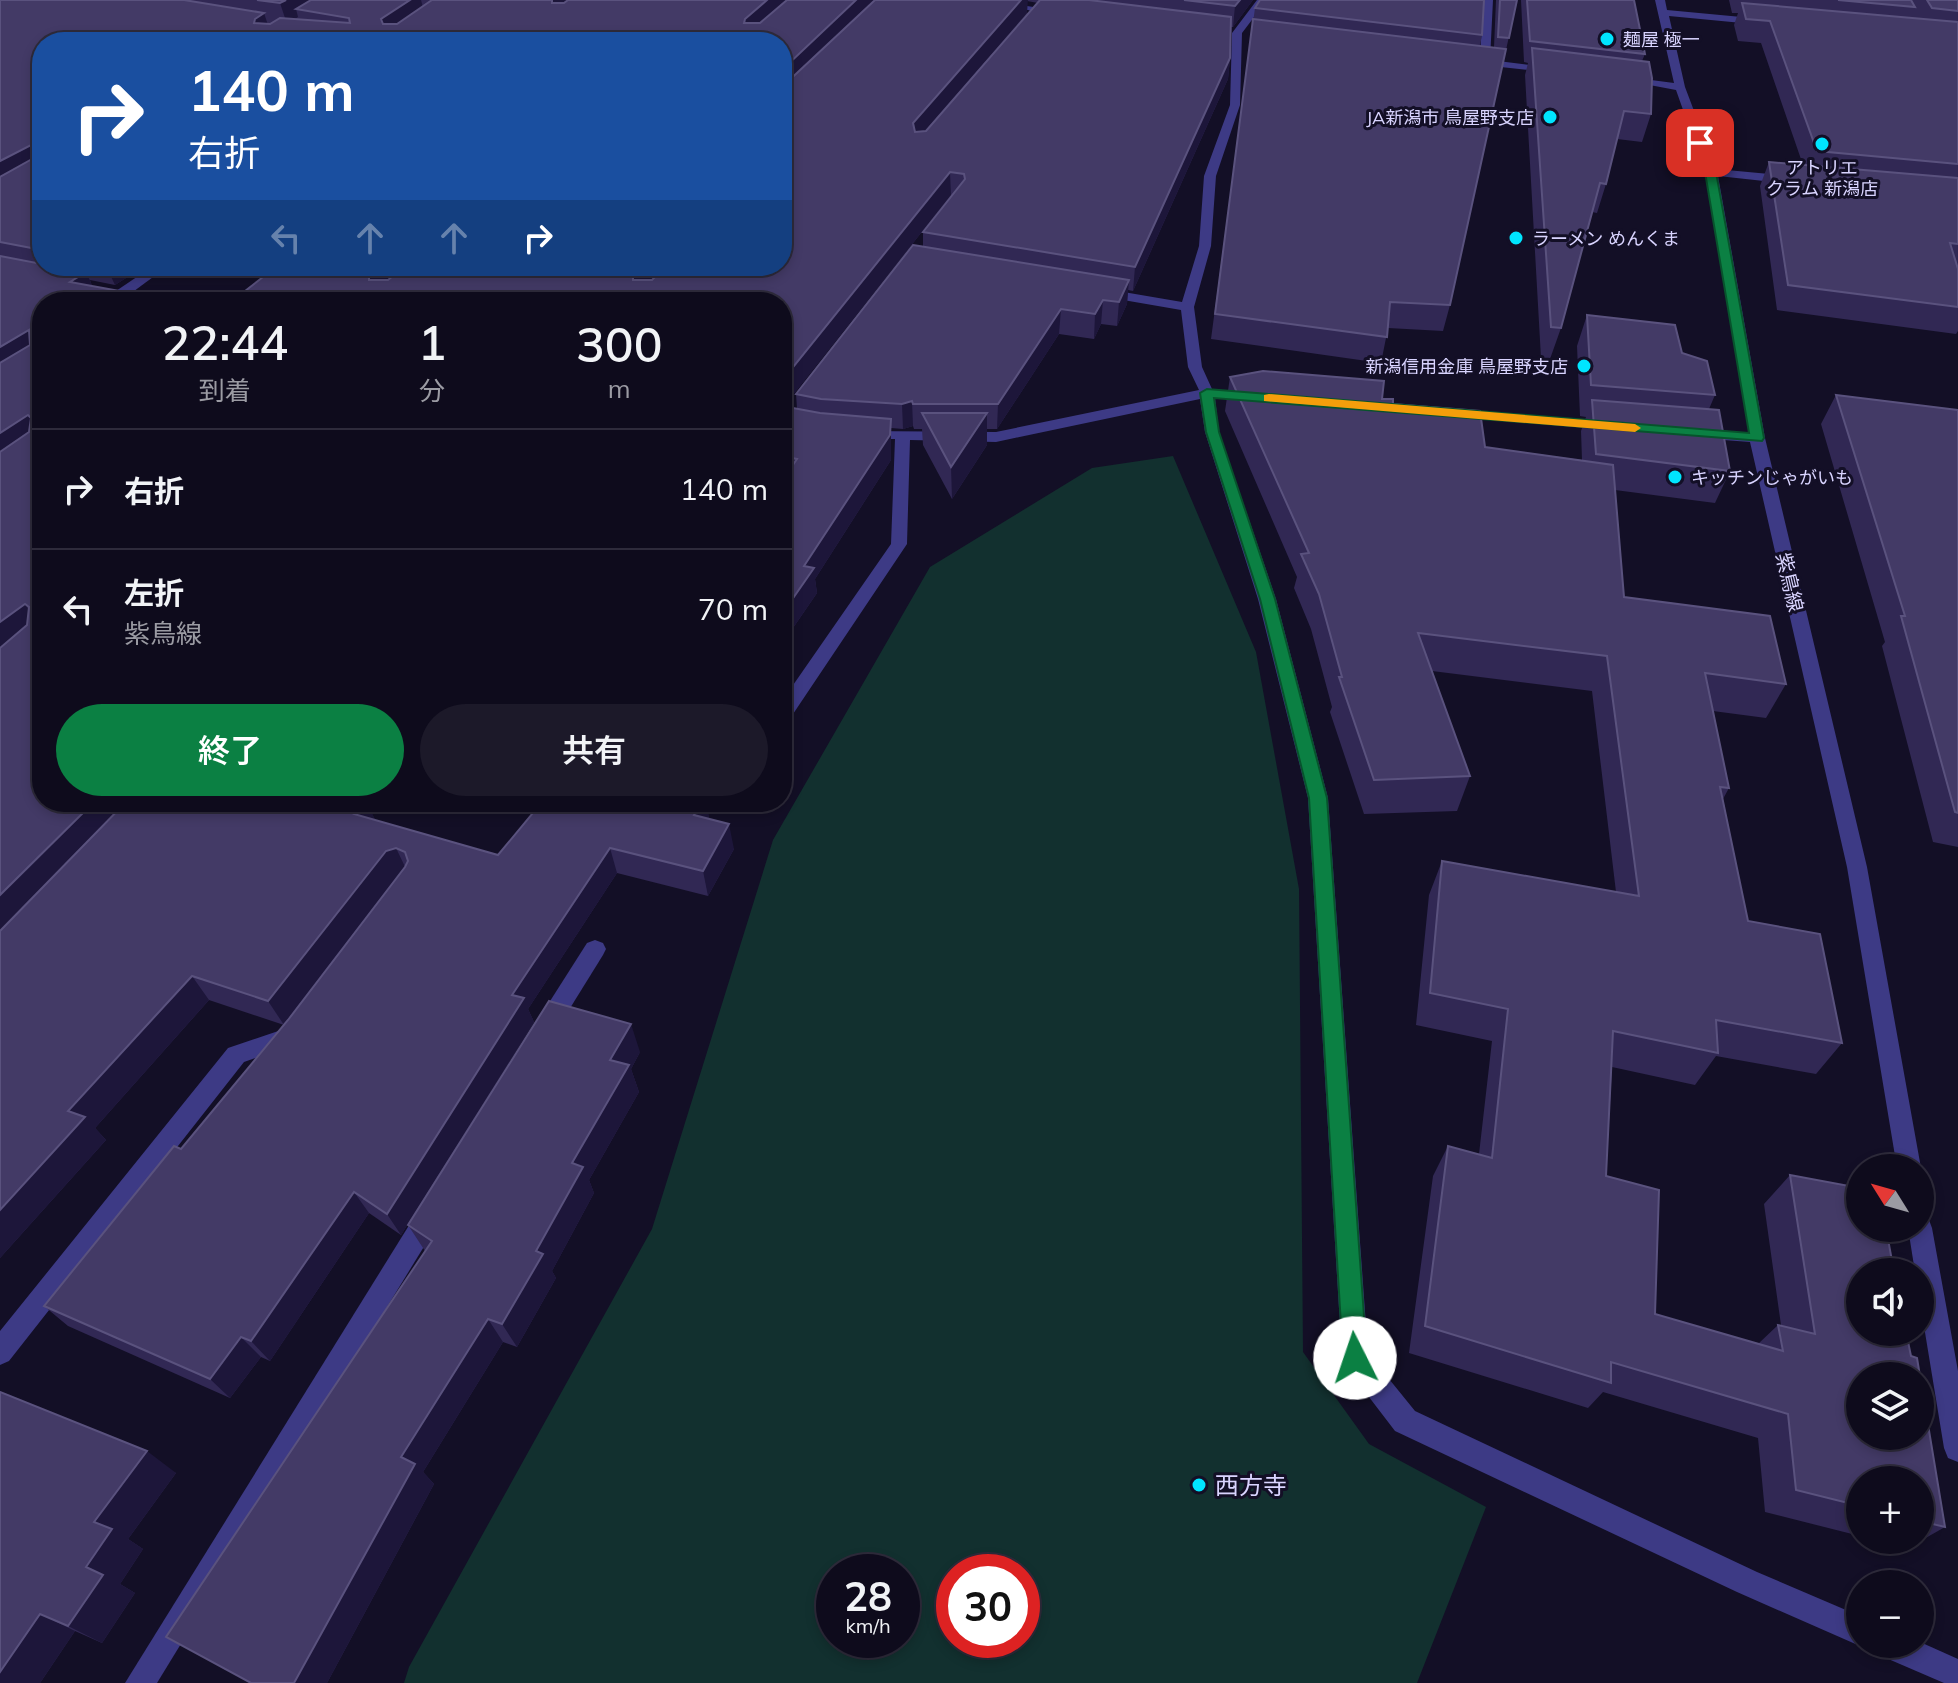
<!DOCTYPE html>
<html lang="ja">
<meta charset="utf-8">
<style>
body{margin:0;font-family:Mulish,"Noto Sans JP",sans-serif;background:#1c1929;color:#f1f3f6;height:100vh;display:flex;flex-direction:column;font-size:30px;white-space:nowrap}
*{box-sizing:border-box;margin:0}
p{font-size:26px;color:#9b9ba3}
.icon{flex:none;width:44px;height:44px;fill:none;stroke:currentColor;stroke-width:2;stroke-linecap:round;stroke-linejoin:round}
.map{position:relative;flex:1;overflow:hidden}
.panel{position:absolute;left:32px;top:292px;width:760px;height:520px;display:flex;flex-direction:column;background:#0e0b1c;border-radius:32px;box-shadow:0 4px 12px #0003,0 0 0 2px #2e2b3b}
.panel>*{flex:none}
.banner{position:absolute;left:32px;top:32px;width:760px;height:244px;border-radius:32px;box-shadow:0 4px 12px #0003,0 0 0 2px #2e2b3b;background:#1a4fa0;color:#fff;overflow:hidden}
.needle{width:52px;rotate:307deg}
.fabs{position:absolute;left:1846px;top:1154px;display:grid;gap:16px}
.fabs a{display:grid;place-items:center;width:88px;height:88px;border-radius:50%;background:#0e0b1c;box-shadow:0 4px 12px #0003,0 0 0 2px #2e2b3b;font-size:40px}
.speed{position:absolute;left:816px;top:1554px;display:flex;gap:16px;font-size:40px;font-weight:700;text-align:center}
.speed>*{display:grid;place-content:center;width:104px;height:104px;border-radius:50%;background:#0e0b1c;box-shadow:0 4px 12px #0003,0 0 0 2px #2e2b3b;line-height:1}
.speed small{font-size:20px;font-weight:400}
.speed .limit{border:12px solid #d22;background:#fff;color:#111}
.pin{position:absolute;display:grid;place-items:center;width:68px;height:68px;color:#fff;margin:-34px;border-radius:16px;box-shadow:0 4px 12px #0006}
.me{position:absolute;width:88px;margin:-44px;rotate:356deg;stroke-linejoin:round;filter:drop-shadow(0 0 6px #0008)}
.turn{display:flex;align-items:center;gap:28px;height:168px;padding:0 24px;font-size:36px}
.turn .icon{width:104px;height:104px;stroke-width:2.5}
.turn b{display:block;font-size:56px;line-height:68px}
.lanes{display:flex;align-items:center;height:76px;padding:0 24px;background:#0003;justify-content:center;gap:40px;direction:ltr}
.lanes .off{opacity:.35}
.eta{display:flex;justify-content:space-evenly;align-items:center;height:136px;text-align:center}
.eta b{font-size:48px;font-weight:600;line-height:56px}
.action{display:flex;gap:16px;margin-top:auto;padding:16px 24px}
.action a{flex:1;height:92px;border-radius:48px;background:#0b8043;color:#fff;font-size:32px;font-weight:600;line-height:92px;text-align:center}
.action a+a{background:#1c1929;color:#f1f3f6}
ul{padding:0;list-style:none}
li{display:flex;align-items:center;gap:24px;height:120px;padding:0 24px;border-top:2px solid #2e2b3b}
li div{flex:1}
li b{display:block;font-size:30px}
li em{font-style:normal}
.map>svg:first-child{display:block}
</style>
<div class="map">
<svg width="1958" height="1683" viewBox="0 0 1958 1683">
<rect width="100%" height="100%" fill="#130f26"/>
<!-- green -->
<path fill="#12302f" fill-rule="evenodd" d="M1173,456L1256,652L1299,889L1303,1352L1369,1444L1486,1507L1417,1683H404L409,1667L652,1229L773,840L930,567L1092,468ZM834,1572H902V1640H834ZM1022,1572V1640H954V1572Z"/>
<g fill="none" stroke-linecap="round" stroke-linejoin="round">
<!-- minor -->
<g fill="#3d3a85" fill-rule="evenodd">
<polygon points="962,0 990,0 1065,12 1060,15"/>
<polygon points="1257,0 1267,0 1242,33 1240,105 1216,176 1211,246 1194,307 1202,367 1212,389 1254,393 1261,397 1254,401 1215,398 1219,432 1276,599 1328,798 1368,1353 1415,1411 1757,1572 1860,1616 1860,1644 1864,1644 1860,1646 1737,1592 1395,1431 1346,1367 1342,1358 1308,798 1258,599 1205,432 1200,399 996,442 910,440 907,544 789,720 782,721 782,701 891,544 895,439 867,439 859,434 862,431 996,432 1199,390 1188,367 1181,310 1100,296 1093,292 1100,288 1182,302 1199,246 1204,176 1230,105 1232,33"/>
<polygon points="1483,0 1493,0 1490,60 1553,68 1557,69 1557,73 1473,64 1473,60 1480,59"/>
<polygon points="1655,0 1665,0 1667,10 1763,19 1768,22 1763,25 1669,16 1685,87 1716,169 1791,176 1797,180 1791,184 1718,176 1765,438 1867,867 1921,1168 1920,1170 1897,1168 1847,867 1750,442 1697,438 1689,433 1697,428 1749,433 1705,172 1676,90 1623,80 1628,77 1674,83"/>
<polygon points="153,266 168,266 126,297 116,297 116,291"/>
<polygon points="1454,409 1609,422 1616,426 1609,430 1449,416 1447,413"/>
<polygon points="595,940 603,943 606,949 603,955 554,1034 546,1036 538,1034 535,1027 538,1020 587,943"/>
<polygon points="293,1026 301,1028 304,1035 301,1042 244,1062 9,1361 0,1365 0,1331 228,1048"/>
<polygon points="430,1203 439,1206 442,1214 439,1222 157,1683 125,1683 421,1206"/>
<polygon points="1920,1216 1929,1220 1932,1228 1958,1371 1958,1462 1948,1458 1944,1448 1920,1302 1920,1272 1915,1272 1908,1228 1920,1228"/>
<polygon points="1920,1642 1958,1659 1958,1683 1944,1683 1879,1655 1875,1644"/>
</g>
</g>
<!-- wall -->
<g fill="#312854" fill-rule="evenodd">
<path d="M0,0H1253L1233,27H1231L1230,58L1228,79L1133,291L1128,290L1127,304L1117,326L1101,324L1094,339L1059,334L997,429H987V445L952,499L923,445L922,429H914L913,426L903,429L891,428V460L815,579L817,593L782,644V266L42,42V266H145L115,285L90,280L92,286L42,802L266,812L275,802H366L375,820L498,855L706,802L709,819L734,849L708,896L617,873L528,1009L534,1022L401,1235L369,1213L270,1361L261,1357L230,1398L68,1326L44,1306L181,1149L288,1020L398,876L284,1025L209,1000L95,1128L106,1140L0,1258ZM1027,1L1038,3L951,102L1027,13ZM951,195H952L923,232V246L796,394L797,409L784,406Z"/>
<polygon points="1496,0 1517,0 1450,305 1443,331 1388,328 1381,363 1211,339 1255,8 1482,35 1480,46 1494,47"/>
<polygon points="1521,0 1634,0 1645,54 1642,61 1651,114 1642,142 1617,139 1606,184 1597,213 1592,212 1561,328 1550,359 1541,358 1525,75 1528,63 1524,62"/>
<polygon points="1729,0 1958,0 1958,331 1956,334 1777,310 1760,186 1769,162 1803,165 1761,43 1738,41 1734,25 1738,13 1732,13"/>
<polygon points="1587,315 1682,353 1715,395 1709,409 1730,471 1715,503 1615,490 1624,597 1786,684 1766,718 1713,711 1729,788 1723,799 1748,921 1842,1043 1816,1074 1716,1056 1695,1085 1612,1067 1606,1176 1655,1314 1758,1344 1778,1325 1781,1325 1764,1204 1790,1175 1945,1527 1908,1548 1876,1540 1920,1540 1920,1480 1860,1480 1860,1536 1765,1512 1758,1438 1603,1392 1588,1408 1409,1353 1433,1176 1448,1146 1479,1154 1492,1041 1416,1025 1429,895 1442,861 1616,892 1592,691 1432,671 1470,776 1457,811 1364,814 1330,712 1332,707 1311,629 1294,588 1297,577 1225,411 1230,377 1382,399 1485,447 1582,460 1581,431 1586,417 1580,416 1577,346"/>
<polygon points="1836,395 1958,410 1958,847 1933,842 1882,646 1885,642 1821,424"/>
<polygon points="640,1052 631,1069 639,1092 589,1180 594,1193 552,1271 556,1278 517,1347 503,1342 423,1472 434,1484 327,1683 251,1683 425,1251 408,1225"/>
<polygon points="0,1392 176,1473 128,1539 143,1549 120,1584 135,1593 102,1643 75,1631 40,1683"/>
</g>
<!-- shaded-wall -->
<g fill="#1d163a">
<polygon points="286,0 328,0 296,9 298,17 287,24 280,3"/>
<polygon points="410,0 421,0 425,15 387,40 381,19"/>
<polygon points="552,0 578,0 556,23"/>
<polygon points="767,0 792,0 747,40 745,19"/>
<polygon points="856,0 878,0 782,94 782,70"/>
<polygon points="1021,0 1028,0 1027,13 914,145 913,123"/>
<polygon points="1240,0 1253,0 1233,27 1235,6"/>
<polygon points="264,13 271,34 254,23 255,19"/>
<polygon points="1230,58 1228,79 1133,291 1135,267"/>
<polygon points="31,145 42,166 0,191 0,161"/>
<polygon points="950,172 951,195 782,409 782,381"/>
<polygon points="106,266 145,266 115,285"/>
<polygon points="381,266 417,266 377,300 369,280 369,276"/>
<polygon points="643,266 671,266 637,302 633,276"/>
<polygon points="86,272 97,296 70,282"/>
<polygon points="1129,280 1127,304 1117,326 1119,302"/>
<polygon points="1103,300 1101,324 1094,339 1095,314"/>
<polygon points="1061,309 1059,334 997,429 998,404"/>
<polygon points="29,330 42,353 0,380 0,347"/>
<polygon points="912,401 913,426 903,429 902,404"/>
<polygon points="987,413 987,445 952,499 951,467"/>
<polygon points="28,415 42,439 0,468 0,433"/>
<polygon points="891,419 891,460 815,579 817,593 782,644 782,614 804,566"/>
<polygon points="25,604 41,629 0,661 0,622"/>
<polygon points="94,802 137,802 0,940 0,895"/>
<polygon points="364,802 366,802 378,825 354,814"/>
<polygon points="702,802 706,802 710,822 694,815"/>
<polygon points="729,824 734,849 708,896 703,871"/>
<polygon points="396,848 408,873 398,876 284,1025 268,1001 386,851"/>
<polygon points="610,848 617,873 528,1009 534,1022 401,1235 387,1214 512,995"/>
<polygon points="192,976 209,1000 95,1128 106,1140 0,1258 0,1210 68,1111"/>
<polygon points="631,1024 640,1052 631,1069 639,1092 589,1180 594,1193 552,1271 556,1278 517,1347 502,1324 536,1251 572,1163 610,1060"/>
<polygon points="354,1192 369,1213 270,1361 251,1341"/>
<polygon points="488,1319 503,1342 423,1472 434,1484 327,1683 294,1683 401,1457"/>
<polygon points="241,1337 261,1357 230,1398 210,1379"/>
<polygon points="147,1451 176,1473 128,1539 143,1549 120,1584 135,1593 102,1643 68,1626 86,1567 94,1522"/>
<polygon points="40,1614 75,1631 40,1683 0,1683 0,1672"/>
</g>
<!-- building -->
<g fill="#433a66" stroke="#5a527e" stroke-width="2" fill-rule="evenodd">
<polygon points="0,0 184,0 264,13 255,19 254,23 270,24 280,18 350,23 349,18 296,9 311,0 410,0 381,19 383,24 397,24 432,0 552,0 552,3 564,3 568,0 767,0 745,19 744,23 760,23 787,0 856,0 782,70 782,42 42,42 42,250 0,242 0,177 32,159 31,145 0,161"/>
<polygon points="257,0 286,0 280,3"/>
<polygon points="875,0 1021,0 913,123 915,132 926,131 1040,0 1089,0 1231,17 1230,58 1135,267 923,232 965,179 964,174 950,172 782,381 782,302 231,302 277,266 381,266 369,276 369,280 388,280 405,266 643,266 633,276 633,280 652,280 666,266 782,266 782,87"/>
<polygon points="1184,0 1240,0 1235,6"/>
<polygon points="1260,0 1484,0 1482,35 1255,8"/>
<polygon points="1500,0 1517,0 1509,38 1498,37"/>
<polygon points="1527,0 1634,0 1645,54 1530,41"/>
<polygon points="1838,0 1911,0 1915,7"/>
<polygon points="1927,0 1958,0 1958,11 1932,8"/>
<polygon points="1742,3 1958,22 1958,164 1817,151 1770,21 1746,19"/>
<polygon points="1253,19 1506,49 1450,305 1390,302 1387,337 1215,314"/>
<polygon points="1532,48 1649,62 1652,78 1651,114 1624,111 1606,184 1600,183 1561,328 1551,327"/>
<polygon points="1769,162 1958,178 1958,244 1950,243 1958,269 1958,307 1788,285"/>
<polygon points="913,245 1129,280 1119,302 1103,300 1095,314 1061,309 998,404 913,404 912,401 902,404 821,399 796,394"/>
<polygon points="0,256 42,264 42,266 53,266 86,272 70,282 180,302 42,302 42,802 94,802 0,895 0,648 27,625 29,607 25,604 0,622 0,452 29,432 31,418 28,415 0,433 0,363 30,345 29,330 0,347"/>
<polygon points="1587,315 1675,325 1682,353 1707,361 1715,395 1591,385"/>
<path d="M1263,371L1384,381L1382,399H1393V404L1480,411L1485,447L1613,465L1624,597L1770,616L1786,684L1705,673L1729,788L1720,787L1748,921L1820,934L1842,1043L1716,1020L1718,1053L1613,1031L1606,1176L1659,1190L1655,1314L1783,1351L1778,1325L1815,1334L1790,1175L1860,1188V1228H1886L1894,1272H1860V1332H1906L1911,1356L1917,1358L1945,1527L1920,1521V1480H1860V1506L1796,1490L1788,1414L1611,1362V1383L1425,1326L1448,1146L1492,1158L1508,1009L1430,993L1442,861L1639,896L1607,656L1418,633L1470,776L1374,780L1339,677H1342L1319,594L1301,554L1309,553L1230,377ZM1860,1376H1920V1436H1860Z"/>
<polygon points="1836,395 1958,410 1958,813 1955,812 1901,616 1905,616"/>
<polygon points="1592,400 1719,410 1730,471 1596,454"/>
<polygon points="782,406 820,413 891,419 890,435 804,566 814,568 782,614 782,481 797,459 782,456"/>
<polygon points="922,413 987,413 951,467"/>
<polygon points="126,802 232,802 266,812 275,802 364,802 354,814 498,855 542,802 702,802 694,815 729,824 703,871 610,848 512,995 524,998 387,1214 354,1192 251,1341 241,1337 210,1379 44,1306 174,1146 181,1149 288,1020 405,867 408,861 405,852 396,848 386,851 268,1001 192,976 68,1111 85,1117 0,1210 0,931"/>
<polygon points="549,1001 631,1024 610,1060 629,1065 572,1163 583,1167 536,1251 543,1254 502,1324 488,1319 401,1457 415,1464 294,1683 251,1683 166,1637 432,1241 408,1225"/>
<polygon points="0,1392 147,1451 94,1522 112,1529 86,1567 103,1575 68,1626 40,1614 0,1672"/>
</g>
<!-- route -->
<polygon fill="#0b8043" stroke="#07532c" stroke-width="2" points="1697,141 1706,143 1716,172 1764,438 1762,441 1214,398 1219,432 1275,599 1327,798 1367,1358 1364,1367 1355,1370 1347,1367 1343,1358 1309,798 1260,599 1206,432 1200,393 1207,389 1749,433 1705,172"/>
<!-- slow -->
<polygon fill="#f59e0b" points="1269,394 1635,424 1641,428 1635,432 1264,401 1264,395"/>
<!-- markers -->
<g fill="#00e5ff" stroke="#130f26" stroke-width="3">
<circle cx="1607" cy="39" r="8"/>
<circle cx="1550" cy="117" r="8"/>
<circle cx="1822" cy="144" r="8"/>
<circle cx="1516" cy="238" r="8"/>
<circle cx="1584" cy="366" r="8"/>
<circle cx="1675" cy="477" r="8"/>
<circle cx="1199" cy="1485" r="8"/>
</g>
<g text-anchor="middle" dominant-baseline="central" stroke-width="6" stroke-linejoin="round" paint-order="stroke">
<!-- far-poi labels -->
<g font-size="18" fill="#d9d4ff" stroke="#130f26" text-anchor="start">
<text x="1623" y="39">麺屋 極一</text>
<text x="1534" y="117" text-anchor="end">JA新潟市 鳥屋野支店</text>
<text x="1822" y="167" text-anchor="middle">アトリエ<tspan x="1822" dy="21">クラム 新潟店</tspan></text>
<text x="1532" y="238">ラーメン めんくま</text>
<text x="1568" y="366" text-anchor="end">新潟信用金庫 鳥屋野支店</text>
<text x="1691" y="477">キッチンじゃがいも</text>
</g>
<!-- street labels -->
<g font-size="20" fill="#d9d4ff" stroke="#130f26">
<text transform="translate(1790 582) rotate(77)">紫鳥線</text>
</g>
<!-- near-poi labels -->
<g font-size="24" fill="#d9d4ff" stroke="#130f26" text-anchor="start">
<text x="1215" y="1485">西方寺</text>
</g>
</g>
</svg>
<div class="fabs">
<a><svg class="needle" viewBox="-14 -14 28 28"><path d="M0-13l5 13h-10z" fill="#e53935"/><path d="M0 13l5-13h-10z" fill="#9b9ba3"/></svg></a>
<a><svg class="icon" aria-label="sound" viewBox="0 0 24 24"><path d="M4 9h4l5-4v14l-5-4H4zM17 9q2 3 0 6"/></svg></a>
<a><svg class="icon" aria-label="layers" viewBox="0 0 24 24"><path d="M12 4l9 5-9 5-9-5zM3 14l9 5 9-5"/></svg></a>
<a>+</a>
<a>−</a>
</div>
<div class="speed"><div>28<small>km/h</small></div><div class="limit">30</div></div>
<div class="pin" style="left:1700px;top:143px;background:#d93025"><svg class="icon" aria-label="arrive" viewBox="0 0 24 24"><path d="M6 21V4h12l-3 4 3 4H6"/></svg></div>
<svg class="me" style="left:1355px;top:1358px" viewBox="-20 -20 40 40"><circle r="19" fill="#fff"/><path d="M0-13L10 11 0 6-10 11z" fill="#0b8043"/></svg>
<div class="banner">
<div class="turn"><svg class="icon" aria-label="right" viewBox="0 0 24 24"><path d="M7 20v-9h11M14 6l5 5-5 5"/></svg><div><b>140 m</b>右折</div></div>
<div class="lanes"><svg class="icon off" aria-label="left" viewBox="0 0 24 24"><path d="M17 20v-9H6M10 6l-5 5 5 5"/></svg><svg class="icon off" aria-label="ahead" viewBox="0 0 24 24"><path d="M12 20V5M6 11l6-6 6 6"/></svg><svg class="icon off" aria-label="ahead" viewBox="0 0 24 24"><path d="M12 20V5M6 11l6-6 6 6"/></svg><svg class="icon" aria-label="right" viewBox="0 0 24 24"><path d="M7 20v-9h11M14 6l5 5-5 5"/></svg></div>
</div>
<section class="panel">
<div class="eta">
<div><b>22:44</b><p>到着</p></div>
<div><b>1</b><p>分</p></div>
<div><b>300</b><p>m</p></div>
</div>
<ul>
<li><svg class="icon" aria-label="right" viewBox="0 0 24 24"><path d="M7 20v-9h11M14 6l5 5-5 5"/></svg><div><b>右折</b></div><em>140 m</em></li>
<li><svg class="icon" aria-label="left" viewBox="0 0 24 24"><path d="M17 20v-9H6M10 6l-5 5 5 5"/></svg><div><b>左折</b><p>紫鳥線</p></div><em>70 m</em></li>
</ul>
<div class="action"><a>終了</a><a>共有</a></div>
</section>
</div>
